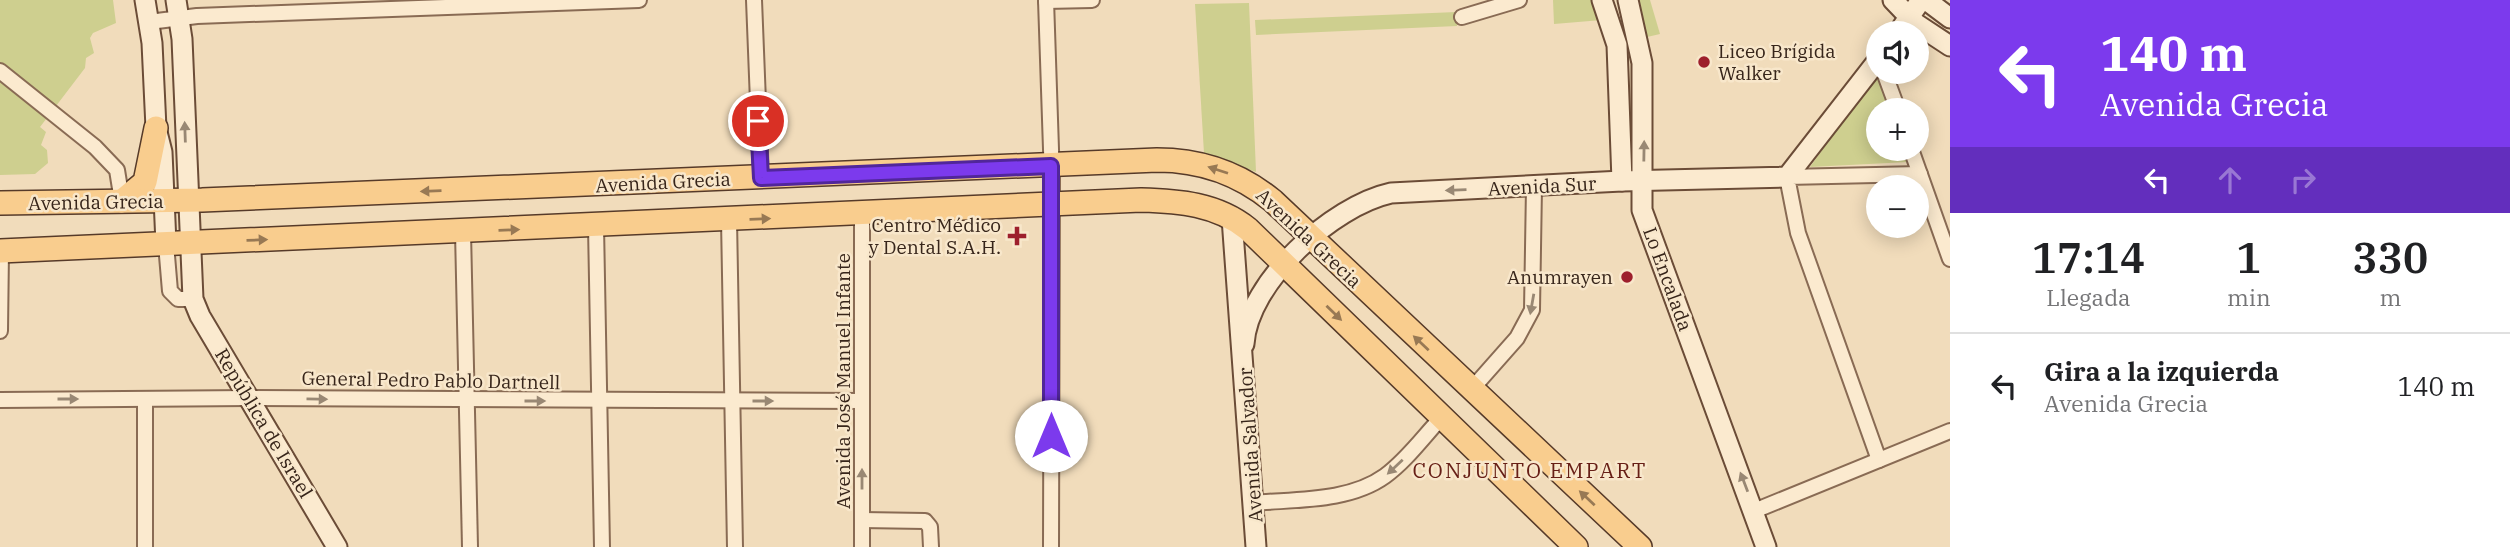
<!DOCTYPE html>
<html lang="es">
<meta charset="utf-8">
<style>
body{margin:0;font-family:"IBM Plex Serif",serif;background:#f2f2f2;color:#202124;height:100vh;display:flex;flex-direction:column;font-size:26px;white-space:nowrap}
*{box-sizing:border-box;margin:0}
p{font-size:23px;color:#757577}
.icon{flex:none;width:38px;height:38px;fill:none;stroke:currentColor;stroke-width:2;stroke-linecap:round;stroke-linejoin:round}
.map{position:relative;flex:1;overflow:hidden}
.side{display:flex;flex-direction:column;background:#fff;width:560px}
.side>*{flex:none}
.hud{background:#7c3aed;color:#fff;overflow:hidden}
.fabs{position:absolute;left:1866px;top:21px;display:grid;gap:14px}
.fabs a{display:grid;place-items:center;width:63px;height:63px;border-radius:50%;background:#fff;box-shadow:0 4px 18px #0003;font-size:35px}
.pin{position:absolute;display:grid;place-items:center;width:60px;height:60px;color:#fff;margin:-30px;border:4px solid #fff;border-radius:50%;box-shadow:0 2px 7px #0007}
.me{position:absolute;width:77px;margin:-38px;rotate:0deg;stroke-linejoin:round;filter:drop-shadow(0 0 5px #0008)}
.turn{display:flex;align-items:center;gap:24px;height:147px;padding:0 35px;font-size:32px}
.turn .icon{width:91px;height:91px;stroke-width:2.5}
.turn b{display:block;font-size:49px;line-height:60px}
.lanes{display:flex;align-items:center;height:66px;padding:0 35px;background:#0003;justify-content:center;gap:35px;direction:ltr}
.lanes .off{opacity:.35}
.eta{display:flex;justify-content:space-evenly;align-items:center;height:119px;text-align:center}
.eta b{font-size:42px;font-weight:600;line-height:49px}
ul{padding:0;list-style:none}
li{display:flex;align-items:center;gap:21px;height:105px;padding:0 35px;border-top:2px solid #e0e0e0}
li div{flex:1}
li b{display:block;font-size:26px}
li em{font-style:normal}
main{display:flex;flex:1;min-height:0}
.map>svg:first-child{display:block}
</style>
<main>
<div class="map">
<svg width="1950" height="547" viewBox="0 0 1950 547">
<rect width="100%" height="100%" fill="#f1dcbb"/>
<!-- green -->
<g fill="#cecf8f">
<polygon points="0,0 113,0 116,23 93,33 90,38 94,53 86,58 85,68 40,127 46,132 41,145 47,150 48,163 35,174 0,175"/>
<polygon points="1553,0 1596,0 1602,20 1554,24"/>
<polygon points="1636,0 1650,0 1660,34 1647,37"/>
<polygon points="1249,3 1256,172 1204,153 1195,4"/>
<polygon points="1457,12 1457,26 1256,35 1255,20"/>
<polygon points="1877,73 1890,110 1878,110 1878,149 1903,149 1908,162 1810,167"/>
</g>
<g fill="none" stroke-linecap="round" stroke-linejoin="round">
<!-- street casing -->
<g stroke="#896b54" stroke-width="18">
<g id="street">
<polyline points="754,0 761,178"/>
<polyline points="1046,0 1052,179 1051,547"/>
<polyline points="1046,1 1092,0"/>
<polyline points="1462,17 1519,0"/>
<polyline points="149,22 197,16 639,0"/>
<polyline points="0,71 95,147 117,170 122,201"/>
<polyline points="1884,72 1898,110"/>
<polyline points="1911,149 1950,259"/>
<polyline points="729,220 735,547"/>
<polyline points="596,226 602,547"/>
<polyline points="463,232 470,547"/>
<polyline points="166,244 170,291 178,299 193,299"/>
<polyline points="0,331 1,251"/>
<polyline points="1471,390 1517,338 1532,310 1534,187"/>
<polyline points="0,400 249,398 862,401"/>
<polyline points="1879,460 1798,233 1787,177 1920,174"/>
<path d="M1253,503C1296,499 1349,502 1385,476C1407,460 1424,436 1442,417"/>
<polyline points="1754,511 1950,431"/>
<polyline points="862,520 925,521 930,527 931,547"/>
<polyline points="145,547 145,399"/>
<polyline points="862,547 862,215"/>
</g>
</g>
<!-- secondary casing -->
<g stroke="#6b4c37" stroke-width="23">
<g id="secondary">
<polyline points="145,0 152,43 156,128 162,152 166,244"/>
<polyline points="176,0 182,39 193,299 200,316 337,547"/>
<polyline points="1602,0 1617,45 1622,181"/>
<polyline points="1628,0 1642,63 1642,210 1766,547"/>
<polyline points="1893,0 1915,23 1950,46"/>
<polyline points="1926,0 1950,18"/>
<polyline points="1898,33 1921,0"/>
<polyline points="1232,218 1256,547"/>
<path d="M1244,344C1248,282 1332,206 1391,193L1622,181L1787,177L1878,60"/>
</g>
</g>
<!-- primary casing -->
<g stroke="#563a29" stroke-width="26">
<g id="primary">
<polyline points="122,201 145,182 156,128"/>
<path d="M0,203L202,200L1157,160C1200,160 1239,173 1273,201L1640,547"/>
<path d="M0,251L1141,200C1179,201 1217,204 1248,229L1576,547"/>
</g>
</g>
<!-- street -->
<use href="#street" stroke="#fbeacf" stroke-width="14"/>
<!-- secondary -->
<use href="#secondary" stroke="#fbeacf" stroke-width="19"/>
<!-- primary -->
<use href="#primary" stroke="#f9cd8e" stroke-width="23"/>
</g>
<!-- one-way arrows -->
<defs><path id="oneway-solid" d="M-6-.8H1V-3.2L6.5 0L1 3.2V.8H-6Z" transform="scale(1.75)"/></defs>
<g fill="#998874">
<use href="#oneway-solid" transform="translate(185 132) rotate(-92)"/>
<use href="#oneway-solid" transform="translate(1644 151) rotate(-89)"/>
<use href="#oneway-solid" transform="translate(1456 190) rotate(178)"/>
<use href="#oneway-solid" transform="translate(1532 304) rotate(100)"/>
<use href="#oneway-solid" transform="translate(68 399)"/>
<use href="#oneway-solid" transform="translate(317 399) rotate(1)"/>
<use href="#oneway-solid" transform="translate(535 401)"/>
<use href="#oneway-solid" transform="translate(763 401)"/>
<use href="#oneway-solid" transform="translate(1395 467) rotate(137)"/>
<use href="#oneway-solid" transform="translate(862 479) rotate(-90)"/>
<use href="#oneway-solid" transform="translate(1744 482) rotate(-111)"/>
</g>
<g fill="#987954">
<use href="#oneway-solid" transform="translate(1218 170) rotate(-162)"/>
<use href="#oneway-solid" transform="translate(431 191) rotate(178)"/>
<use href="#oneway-solid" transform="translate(760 219) rotate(-2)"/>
<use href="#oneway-solid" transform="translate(509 230) rotate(-2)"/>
<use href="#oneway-solid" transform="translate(257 240) rotate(-2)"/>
<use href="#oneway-solid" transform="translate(1334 313) rotate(44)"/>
<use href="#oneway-solid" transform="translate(1421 343) rotate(-137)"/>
<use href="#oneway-solid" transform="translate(1587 498) rotate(-137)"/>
</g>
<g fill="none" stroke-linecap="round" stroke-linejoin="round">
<!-- route casing -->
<g stroke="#51269a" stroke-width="18">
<polyline id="route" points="758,121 761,178 1051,166 1051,436"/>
</g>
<!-- route -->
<use href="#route" stroke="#7c3aed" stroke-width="12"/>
</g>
<!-- markers -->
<g fill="#9d1f2c" stroke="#f8e7cb" stroke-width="2.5">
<circle cx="1704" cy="62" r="7"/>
<path d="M1013.5 225.5h7v7h7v7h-7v7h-7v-7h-7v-7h7z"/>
<circle cx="1627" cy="277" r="7"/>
</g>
<g text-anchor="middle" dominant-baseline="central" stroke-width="5" stroke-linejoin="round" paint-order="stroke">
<!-- poi labels -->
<g font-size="19" fill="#37251a" stroke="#f8e7cb" text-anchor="end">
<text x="1718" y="51" text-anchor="start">Liceo Brígida<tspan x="1718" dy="22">Walker</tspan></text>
<text x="1001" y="225">Centro Médico<tspan x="1001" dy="22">y Dental S.A.H.</tspan></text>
<text x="1613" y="277">Anumrayen</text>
</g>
<!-- street labels -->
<g font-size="19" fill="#37251a" stroke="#f8e7cb">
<text transform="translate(663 182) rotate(-3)">Avenida Grecia</text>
<text transform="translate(1542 186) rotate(-3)">Avenida Sur</text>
<text transform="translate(96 202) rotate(-1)">Avenida Grecia</text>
<text transform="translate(1309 238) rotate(43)">Avenida Grecia</text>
<text transform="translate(1668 279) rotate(70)">Lo Encalada</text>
<text transform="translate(431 380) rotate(1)">General Pedro Pablo Dartnell</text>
<text transform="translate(843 381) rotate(-90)">Avenida José Manuel Infante</text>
<text transform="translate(264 423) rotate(59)">República de Israel</text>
<text transform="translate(1250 445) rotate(-94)">Avenida Salvador</text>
</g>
<!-- neighbourhood labels -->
<g font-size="21" letter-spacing="2" fill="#671f16" stroke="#f8e7cb">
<text x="1530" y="470">CONJUNTO EMPART</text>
</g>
</g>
</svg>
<div class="fabs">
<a><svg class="icon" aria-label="sound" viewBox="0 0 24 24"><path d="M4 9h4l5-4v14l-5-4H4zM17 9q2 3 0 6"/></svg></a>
<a>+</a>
<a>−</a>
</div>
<div class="pin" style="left:758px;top:121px;background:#d93025"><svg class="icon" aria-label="arrive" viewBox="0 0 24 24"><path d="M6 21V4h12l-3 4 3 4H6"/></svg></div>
<svg class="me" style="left:1051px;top:436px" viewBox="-20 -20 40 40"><circle r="19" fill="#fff"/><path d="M0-13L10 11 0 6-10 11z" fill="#7c3aed"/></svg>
</div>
<section class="side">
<div class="hud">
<div class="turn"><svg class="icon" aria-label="left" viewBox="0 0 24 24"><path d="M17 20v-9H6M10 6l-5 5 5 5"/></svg><div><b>140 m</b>Avenida Grecia</div></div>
<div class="lanes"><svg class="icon" aria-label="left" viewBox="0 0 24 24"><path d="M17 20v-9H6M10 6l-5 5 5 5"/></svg><svg class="icon off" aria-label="ahead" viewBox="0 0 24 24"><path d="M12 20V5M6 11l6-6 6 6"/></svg><svg class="icon off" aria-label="right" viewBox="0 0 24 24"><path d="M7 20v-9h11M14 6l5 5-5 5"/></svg></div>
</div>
<div class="eta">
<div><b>17:14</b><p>Llegada</p></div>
<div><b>1</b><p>min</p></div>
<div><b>330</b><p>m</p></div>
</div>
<ul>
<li><svg class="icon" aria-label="left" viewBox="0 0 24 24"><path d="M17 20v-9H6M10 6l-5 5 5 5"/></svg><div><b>Gira a la izquierda</b><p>Avenida Grecia</p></div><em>140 m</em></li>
</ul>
</section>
</main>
